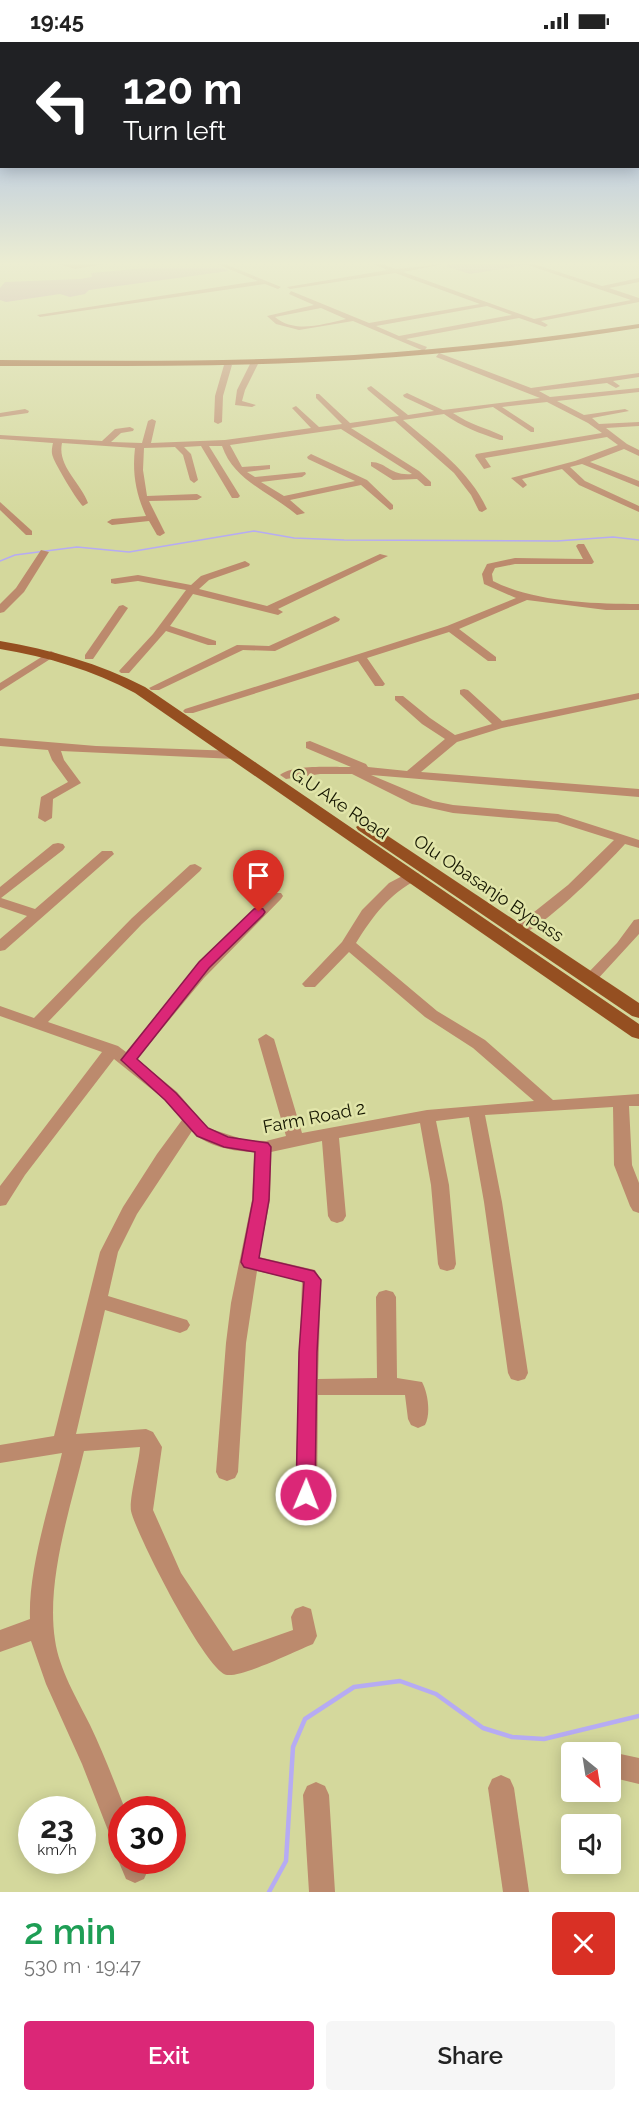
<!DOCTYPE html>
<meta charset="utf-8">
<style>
body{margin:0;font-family:Raleway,sans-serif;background:#f6f6f6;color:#222;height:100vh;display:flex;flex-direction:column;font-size:22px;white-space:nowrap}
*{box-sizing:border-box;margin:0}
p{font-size:20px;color:#767676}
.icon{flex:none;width:33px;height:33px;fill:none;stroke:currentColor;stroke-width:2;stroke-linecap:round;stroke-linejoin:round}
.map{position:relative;height:1850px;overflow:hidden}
.sheet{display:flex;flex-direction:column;background:#fff;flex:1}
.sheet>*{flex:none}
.hud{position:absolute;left:0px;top:0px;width:639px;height:126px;box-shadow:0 3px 15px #0003;background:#202124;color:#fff;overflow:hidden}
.needle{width:39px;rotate:150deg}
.controls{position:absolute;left:561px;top:1700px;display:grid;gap:12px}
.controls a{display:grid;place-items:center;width:60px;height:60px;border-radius:6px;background:#fff;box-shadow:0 3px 15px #0003;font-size:30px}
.speed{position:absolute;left:18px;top:1754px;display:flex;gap:12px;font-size:30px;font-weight:700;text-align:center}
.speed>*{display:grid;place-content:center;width:78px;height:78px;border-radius:50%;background:#fff;box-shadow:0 3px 15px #0003;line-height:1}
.speed small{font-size:15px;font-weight:400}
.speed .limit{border:9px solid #d22;background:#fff;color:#111}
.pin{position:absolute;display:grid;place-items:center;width:51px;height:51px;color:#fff;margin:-62px -26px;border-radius:50% 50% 50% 0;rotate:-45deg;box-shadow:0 0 6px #0007}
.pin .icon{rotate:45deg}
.me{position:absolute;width:66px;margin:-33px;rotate:1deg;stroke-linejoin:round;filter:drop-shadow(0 0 4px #0008)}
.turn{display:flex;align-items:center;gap:21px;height:126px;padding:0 24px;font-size:27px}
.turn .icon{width:78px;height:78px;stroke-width:2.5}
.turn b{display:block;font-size:42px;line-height:51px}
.round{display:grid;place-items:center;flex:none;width:63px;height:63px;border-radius:6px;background:#f6f6f6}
.head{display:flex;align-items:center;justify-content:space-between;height:102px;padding:0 24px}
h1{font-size:36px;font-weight:600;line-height:45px;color:#1e9e55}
.action{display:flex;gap:12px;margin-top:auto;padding:12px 24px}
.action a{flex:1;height:69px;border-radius:6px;background:#db2777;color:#fff;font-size:24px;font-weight:600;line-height:69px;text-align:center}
.action a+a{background:#f6f6f6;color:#222}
.status{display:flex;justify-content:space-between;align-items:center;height:42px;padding:0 30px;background:#fff;direction:ltr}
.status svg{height:16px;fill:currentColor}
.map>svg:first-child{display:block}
</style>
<div class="status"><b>19:45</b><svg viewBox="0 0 49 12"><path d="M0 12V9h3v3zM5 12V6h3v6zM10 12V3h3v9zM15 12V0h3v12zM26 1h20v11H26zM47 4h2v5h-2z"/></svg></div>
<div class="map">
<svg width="639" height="1850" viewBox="0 0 639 1850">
<rect width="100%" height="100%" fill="#d4d89c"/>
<!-- green -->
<g fill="#c495a9">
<polygon points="455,222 523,222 525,223 470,232 445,224"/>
<polygon points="146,226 222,226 229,229 89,248 85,252 70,255 60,252 6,260 0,258 0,246 5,240 80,237 92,235 91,231"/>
</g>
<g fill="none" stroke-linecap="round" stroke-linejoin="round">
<!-- stream-far1 -->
<polyline stroke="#b6abf3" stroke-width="1.5" points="0,519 15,513 77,505 129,510 254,489 294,496 344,498 557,499 613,495 639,498"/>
<!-- stream -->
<polyline stroke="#b6abf3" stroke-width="4.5" points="269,1850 286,1819 293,1705 305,1677 354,1645 400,1639 436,1652 483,1686 512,1695 544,1697 639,1674"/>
<!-- minor -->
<g fill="#bc8a6d" fill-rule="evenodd">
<polygon points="58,222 105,222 75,227"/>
<polygon points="217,222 225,222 281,245 278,247 265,242 40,275 37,273 258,239"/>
<path d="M373,222H382L396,227L444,222L403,230L534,277L631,258L525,222H534L602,244L639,236V240L609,246L639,256V260L541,279L548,283L545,285L519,276L406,297L427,305L424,309L353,279L299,288L276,282L267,274L314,263L289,252L291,249L369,281L480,262L395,231L290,247L287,245L388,228ZM487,264L512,273L399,294L376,284ZM321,266L346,277C323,282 295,292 275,275Z"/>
<path d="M439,311L531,346L639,331V335L613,339L620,344L616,346L607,341L539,349L550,355L639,346V350L557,359L584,373L625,367L629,369L592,376L599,382L639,380V384L606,386L627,402L639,408V414L624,407L590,420L639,439V445L582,422L570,425L585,439L639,464V470L579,443L562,427L522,437L527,443L523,446L511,436L575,419L618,403L607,395L485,416L491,425L484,427L475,414L476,412L602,391L588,381L547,360L502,365L534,386V390H531L493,365L453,371C471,383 484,385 503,394V398H500C479,391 462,385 444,372L403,378C435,405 469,428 487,467L482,470L479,469L471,453L454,431L395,379L351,386L419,429L431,440V444H425L417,437L393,438L371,424V420C387,420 389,434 412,432L341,387L230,403L242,425L270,423V427L247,430L255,435L305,430L306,432L302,435L261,440L284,454L355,439L308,417L307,415L311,412L367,438L393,463V467L390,468L361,443L290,458L305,471L297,473C270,450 234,439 222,404H209L240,454L238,456H232L201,404L184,405L191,412L198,438L194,441L190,438L183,413L175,405L144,406L143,428L147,454L197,452L202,455L197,458L149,459L165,491L160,494L157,493L149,479L112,483L107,480L112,477L146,474C136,452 132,431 135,406L62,401C57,424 81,441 88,461L83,464C79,462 55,422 53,415C51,410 52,406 53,401L0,397V393L102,399L115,387L130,385L134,387L133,389L121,391L111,400L142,401L148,379L152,377L156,379L151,401L225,398L311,386L292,366L296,364L319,385L342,382L316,356V352H319L350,381L399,374L368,348L367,346L371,344L408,373L434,369L404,355L403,353L407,351L443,368L540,356L436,315Z"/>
<polygon points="254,320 258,322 245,348 242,359 256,363 252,365 235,363 237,348 250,322"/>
<polygon points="228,321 232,323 223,354 222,380 218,382 214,380 215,354 224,323"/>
<polygon points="25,367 29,369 28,371 0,375 0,371"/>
<polygon points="0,460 32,489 32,493 26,493 0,468"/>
<path d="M578,502H584L594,520L592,522H515L495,526L492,532L493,539C534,560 593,562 639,562V568H606L527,558L459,587L496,615V619H488L449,590L367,616L385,642L383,644H375L358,619L193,671H185L183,669L185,667L447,584L516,556L484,542L482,532L487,522L515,516L583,517L576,504Z"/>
<polygon points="41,508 49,510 24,550 4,570 0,571 0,562 16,546"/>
<polygon points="380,512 388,514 278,567 283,570 278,573 193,552 170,584 216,599 216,603 208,603 166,589 129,631 121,631 119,629 153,592 186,548 138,539 115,542 111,541 111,537 138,533 191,543 201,534 245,519 250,522 249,524 209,538 199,547 267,564"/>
<polygon points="123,563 128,566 93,617 85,617 85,613 119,564"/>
<polygon points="335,574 340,577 339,579 275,609 243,608 159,648 151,648 149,646 237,603 269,604"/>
<polygon points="51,609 57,612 55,614 0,649 0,641"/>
<path d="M464,647L468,648L502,679L639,651V657L502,686L457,700L421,730L639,747V755L371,733L433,759L453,763L558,772L639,798V806L625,802C607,822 543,887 519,893L514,892L512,889L514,886L568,843L614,798L557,780L453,771L412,762L352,732H320L286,737L280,733C292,722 334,725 351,725L306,706V700L310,699L366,722L368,725L407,729L445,697L422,682L395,658V654H403L430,676L455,693L492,682L460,652V648Z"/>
<polygon points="0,696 96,704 235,709 241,713 235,717 61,709 64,718 81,741 53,757 52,776 45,780 38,776 41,755 68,740 52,718 48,708 0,704"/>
<polygon points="58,801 63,802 65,805 63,808 1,856 35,867 102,809 112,809 114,812 5,908 0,909 0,897 27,874 0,865 0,845 53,802"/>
<path d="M195,822L202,826L200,829L142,882L48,980L118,1004L126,1010L175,950L231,889L271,851H281L283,854L281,857L204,936L137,1017L177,1050L208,1086L245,1098L266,1099L286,1094L258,997L266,992L274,997L302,1091L427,1068L534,1059L473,1006L425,975L349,910L315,945H305L302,942L342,900L362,868L389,841L408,831H418L420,834L418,837C389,852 373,874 356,901L437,969L485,998L553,1058L639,1052V1064H629L632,1123L639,1141V1171L633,1169L630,1164L614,1123L613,1065L485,1073L502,1160L528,1331L525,1337L518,1339L511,1337L508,1331L484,1160L469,1075L436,1079L449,1143L456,1222L454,1227L447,1229L440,1227L438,1222L431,1143L420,1081L339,1096L346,1174L343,1179L337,1181L331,1179L328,1174L322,1099L271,1110L270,1158L259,1215L315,1228L321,1238L318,1337L377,1336L376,1255L379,1250L386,1248L393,1250L396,1255L397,1336L422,1340C428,1351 431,1372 425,1383L418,1386L411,1383L408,1377L405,1353H318L317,1453L314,1460L306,1462L298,1460L295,1453L302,1239L257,1229L246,1301L238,1430L235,1436L227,1439L219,1436L216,1430L226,1301L231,1261L252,1158L254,1110C236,1110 204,1104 192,1089L137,1172L118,1210L108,1254L187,1278L190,1283L187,1288L180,1291L105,1268L76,1392L146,1387L153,1390L162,1405L153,1468L181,1531L233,1609L293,1588L291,1575L295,1567L303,1564L311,1567L317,1594L313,1602C296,1609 243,1635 227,1633C207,1631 136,1492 131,1469C129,1456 139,1421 140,1405L84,1409C70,1467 46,1539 55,1598C59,1627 77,1657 90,1683C103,1710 114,1739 125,1767H122V1805L113,1801L82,1722L46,1642L31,1599L0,1610V1588L30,1577C28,1527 50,1461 62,1411L0,1421V1403L54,1394L100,1210L123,1165L157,1112L182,1078L165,1058L114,1017L25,1133L6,1163L0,1164V1144L102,1010L0,974V964L34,976L132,876L190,823Z"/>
<polygon points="639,877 639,892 595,940 585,940 582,937 585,934 617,901 634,878"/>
<polygon points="611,1710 639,1716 639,1742 610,1735"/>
<polygon points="501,1733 510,1737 514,1746 529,1850 503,1850 488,1746 492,1737"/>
<polygon points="316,1740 325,1744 329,1753 335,1850 309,1850 303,1753 307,1744"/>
<polygon points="122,1809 122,1818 144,1818 148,1828 144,1837 135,1841 126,1837 118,1818"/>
</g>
<!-- major -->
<g fill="#954f21" fill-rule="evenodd">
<path d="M639,282V286C545,301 450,312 354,318C237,325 118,324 0,324V318C118,319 236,320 354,313C450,307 545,296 639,282Z"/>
<path d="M0,599C51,608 99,621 145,645L639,982V997L632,995L135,651C92,628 48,615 0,607Z"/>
<polygon points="364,780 370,782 639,961 639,976 632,974 358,788 356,785"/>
</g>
</g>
<!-- sky -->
<linearGradient id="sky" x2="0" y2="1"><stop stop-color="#94b0ec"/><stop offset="0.46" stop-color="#ecedd2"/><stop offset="1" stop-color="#ecedd2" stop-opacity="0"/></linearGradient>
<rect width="639" height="481" fill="url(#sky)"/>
<!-- route -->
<polygon fill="#db2777" stroke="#8e194d" stroke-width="1.5" points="259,866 263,867 265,870 263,873 209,926 137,1017 176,1051 208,1086 228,1095 268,1101 271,1105 269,1158 259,1216 314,1229 321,1238 317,1310 315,1453 313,1459 306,1462 299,1459 296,1453 299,1310 304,1240 244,1225 241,1220 253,1158 255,1110 224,1105 197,1094 165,1058 121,1018 199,920 254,867"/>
<g text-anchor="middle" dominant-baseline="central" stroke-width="5" stroke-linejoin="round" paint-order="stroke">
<!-- street labels -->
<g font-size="18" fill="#151601" stroke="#e1e5a9">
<text transform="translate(340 761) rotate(34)">G.U Ake Road</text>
<text transform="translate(489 846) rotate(34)">Olu Obasanjo Bypass</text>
<text transform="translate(314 1075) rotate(-11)">Farm Road 2</text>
</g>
</g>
</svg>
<div class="controls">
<a><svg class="needle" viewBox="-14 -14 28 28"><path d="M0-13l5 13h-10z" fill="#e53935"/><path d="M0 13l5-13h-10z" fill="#767676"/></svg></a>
<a><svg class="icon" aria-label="sound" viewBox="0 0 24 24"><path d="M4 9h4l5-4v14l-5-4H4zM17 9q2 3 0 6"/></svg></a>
</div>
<div class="speed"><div>23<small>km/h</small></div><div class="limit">30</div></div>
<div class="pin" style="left:259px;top:870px;background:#d93025"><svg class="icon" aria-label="arrive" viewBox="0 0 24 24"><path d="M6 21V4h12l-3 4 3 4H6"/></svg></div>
<svg class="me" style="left:306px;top:1453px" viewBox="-20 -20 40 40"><circle r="17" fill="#db2777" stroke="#fff" stroke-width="3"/><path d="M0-11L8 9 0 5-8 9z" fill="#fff"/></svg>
<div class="hud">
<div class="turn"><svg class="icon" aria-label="left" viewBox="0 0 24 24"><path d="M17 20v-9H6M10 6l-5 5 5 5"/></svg><div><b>120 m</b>Turn left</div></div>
</div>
</div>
<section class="sheet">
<div class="head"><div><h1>2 min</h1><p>530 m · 19:47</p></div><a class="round" style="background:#d93025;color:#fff"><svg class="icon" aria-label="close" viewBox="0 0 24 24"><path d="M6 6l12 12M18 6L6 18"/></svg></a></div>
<div class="action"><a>Exit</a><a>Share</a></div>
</section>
